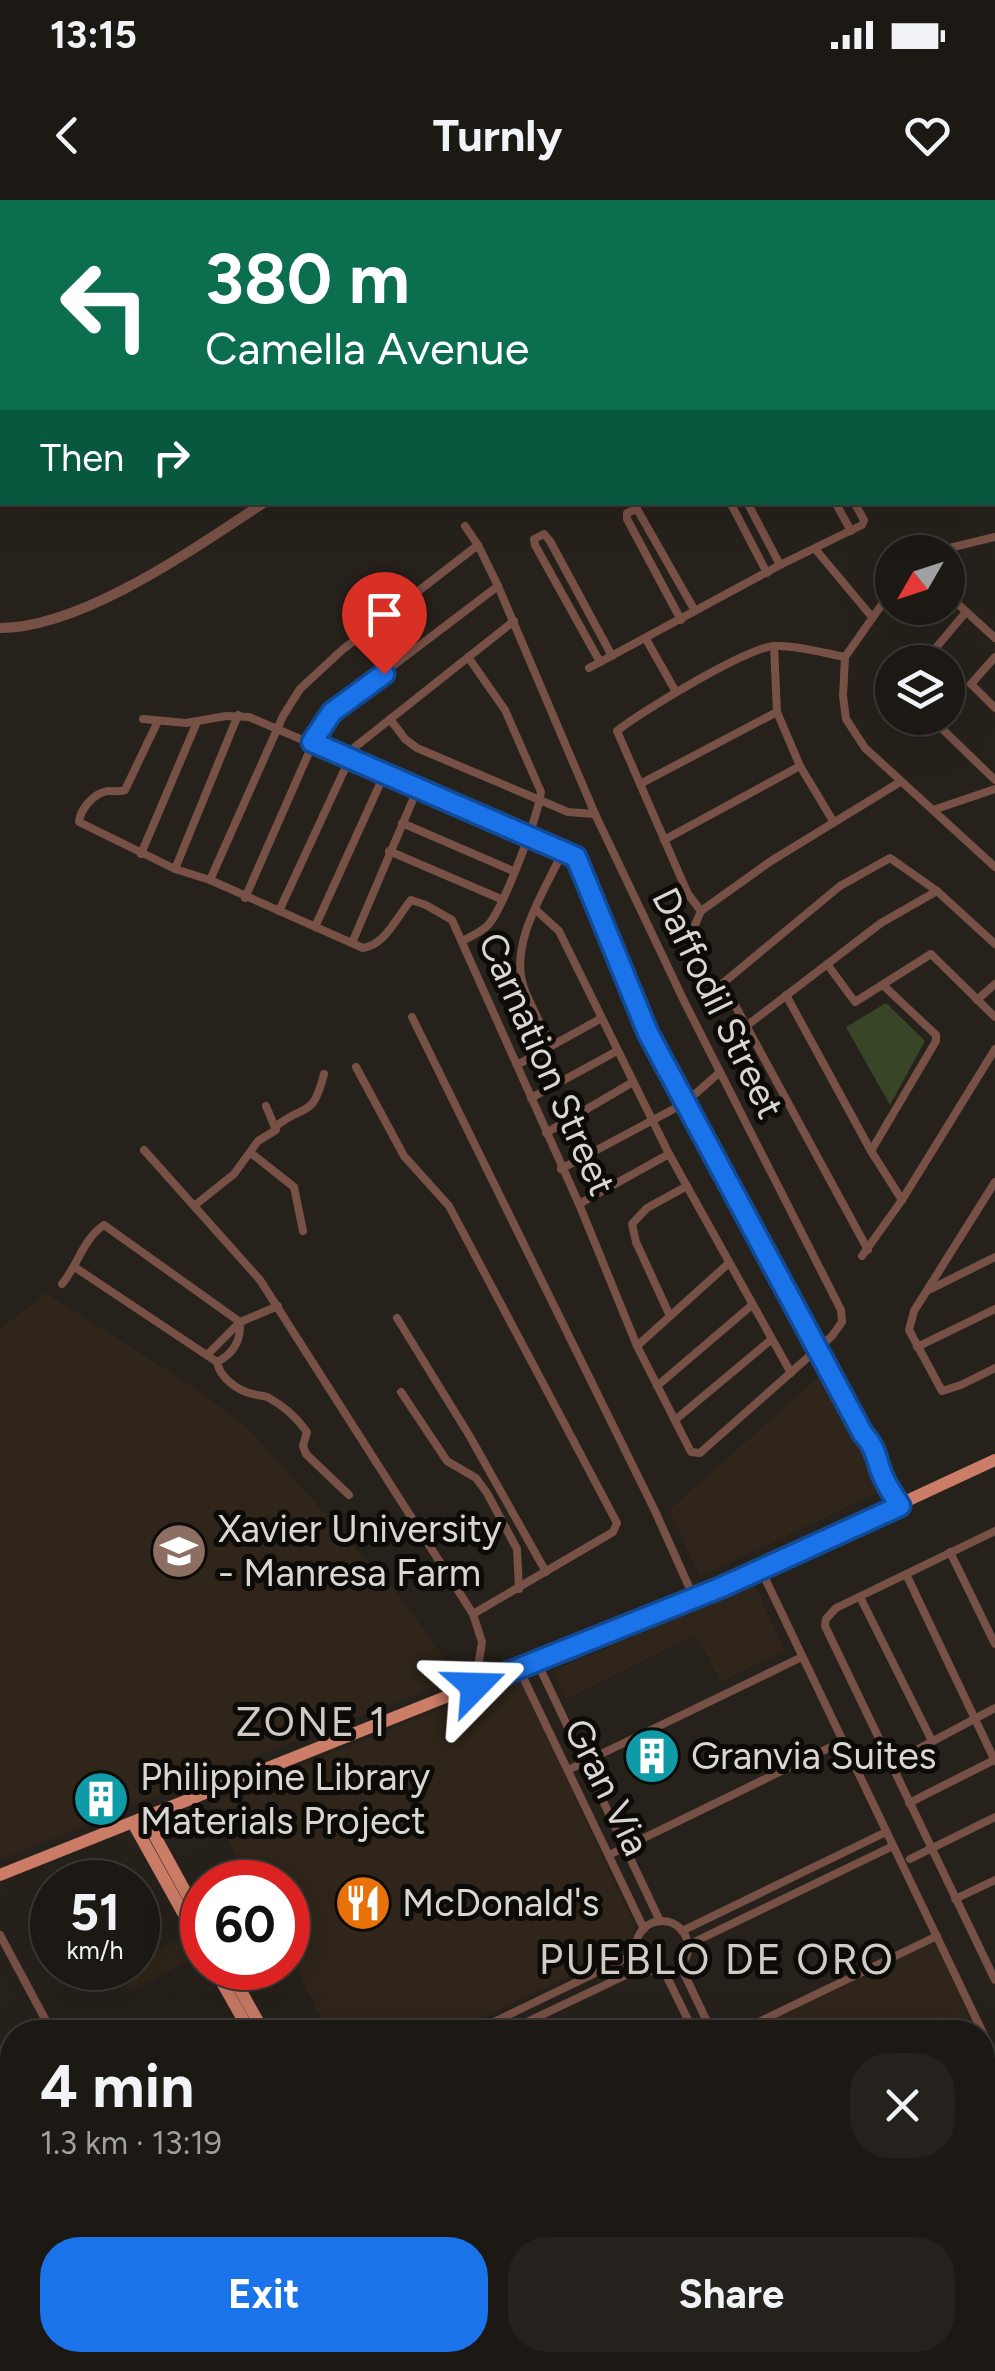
<!DOCTYPE html>
<meta charset="utf-8">
<style>
body{margin:0;font-family:Figtree,sans-serif;background:#25221d;color:#f1f3f6;height:100vh;display:flex;flex-direction:column;font-size:38px;white-space:nowrap}
*{box-sizing:border-box;margin:0}
p{font-size:32px;color:#a0a0a0}
.icon{flex:none;width:55px;height:55px;fill:none;stroke:currentColor;stroke-width:2;stroke-linecap:round;stroke-linejoin:round}
.map{position:relative;flex:1;overflow:hidden}
.details{position:absolute;left:0px;top:1820px;width:995px;height:352px;display:flex;flex-direction:column;background:#1c1914;border-radius:40px 40px 0 0;box-shadow:0 10px 40px #0002,0 0 0 2px #3a3834}
.details>*{flex:none}
.guide{position:absolute;left:0px;top:0px;width:995px;height:305px;box-shadow:0 10px 40px #0002,0 0 0 2px #3a3834;background:#0b6e4f;color:#fff;overflow:hidden}
.needle{width:65px;rotate:231deg}
.buttons{position:absolute;left:875px;top:335px;display:grid;gap:20px}
.buttons a{display:grid;place-items:center;width:90px;height:90px;border-radius:50%;background:#1c1914;box-shadow:0 10px 40px #0002,0 0 0 2px #3a3834;font-size:50px}
.speed{position:absolute;left:30px;top:1660px;display:flex;gap:20px;font-size:50px;font-weight:700;text-align:center}
.speed>*{display:grid;place-content:center;width:130px;height:130px;border-radius:50%;background:#1c1914;box-shadow:0 10px 40px #0002,0 0 0 2px #3a3834;line-height:1}
.speed small{font-size:25px;font-weight:400}
.speed .limit{border:15px solid #d22;background:#fff;color:#111}
.pin{position:absolute;display:grid;place-items:center;width:85px;height:85px;color:#fff;margin:-102px -42px;border-radius:50% 50% 50% 0;rotate:-45deg;box-shadow:0 0 10px #0007}
.pin .icon{rotate:45deg}
.me{position:absolute;width:110px;margin:-55px;rotate:68deg;stroke-linejoin:round;filter:drop-shadow(0 0 8px #0008)}
.turn{display:flex;align-items:center;gap:35px;height:210px;padding:0 40px;font-size:45px}
.turn .icon{width:130px;height:130px;stroke-width:2.5}
.turn b{display:block;font-size:70px;line-height:85px}
.then{display:flex;align-items:center;height:95px;padding:0 40px;background:#0003;gap:20px;font-size:38px}
.round{display:grid;place-items:center;flex:none;width:105px;height:105px;border-radius:40px;background:#25221d}
.head{display:flex;align-items:center;justify-content:space-between;height:170px;padding:0 40px}
h1{font-size:60px;font-weight:700;line-height:75px}
.cta{display:flex;gap:20px;margin-top:auto;padding:20px 40px}
.cta a{flex:1;height:115px;border-radius:40px;background:#1a73e8;color:#fff;font-size:40px;font-weight:700;line-height:115px;text-align:center}
.cta a+a{background:#25221d;color:#f1f3f6}
.status{display:flex;justify-content:space-between;align-items:center;height:70px;padding:0 50px;background:#1c1914;direction:ltr}
.status svg{height:28px;fill:currentColor}
header{display:flex;justify-content:space-between;align-items:center;height:130px;padding:0 40px;background:#1c1914;font-size:45px;font-weight:700}
.map>svg:first-child{display:block}
</style>
<div class="status"><b>13:15</b><svg viewBox="0 0 49 12"><path d="M0 12V9h3v3zM5 12V6h3v6zM10 12V3h3v9zM15 12V0h3v12zM26 1h20v11H26zM47 4h2v5h-2z"/></svg></div>
<header><svg class="icon" aria-label="back" viewBox="0 0 24 24"><path d="M15 5l-7 7 7 7"/></svg>Turnly<svg class="icon" aria-label="heart" viewBox="0 0 24 24"><path d="M12 20l-8-8c-3-5 5-10 8-4 3-6 11-1 8 4z"/></svg></header>
<div class="map">
<svg width="995" height="2171" viewBox="0 0 995 2171">
<rect width="100%" height="100%" fill="#26211b"/>
<!-- built -->
<g fill="#2f251a">
<polygon points="46,1093 195,1188 248,1228 400,1397 459,1478 194,1580 0,1660 0,1129"/>
<polygon points="824,1172 883,1290 700,1377 669,1310"/>
<polygon points="755,1386 785,1451 720,1482 696,1435 566,1499 553,1470"/>
<polygon points="519,1477 635,1726 626,1748 454,1832 329,1832 288,1754 288,1682 250,1682 209,1603"/>
<polygon points="185,1735 197,1757 129,1792 116,1768 138,1768 138,1745 144,1756"/>
<polygon points="934,1742 979,1832 775,1832 770,1822"/>
</g>
<!-- green -->
<polygon fill="#384627" points="886,803 925,841 890,905 846,827"/>
<g fill="none" stroke-linecap="round" stroke-linejoin="round">
<!-- minor -->
<g stroke="#775046" stroke-width="8">
<polyline points="730,302 767,373"/>
<polyline points="747,302 780,365"/>
<polyline points="835,302 851,331"/>
<polyline points="816,350 872,417"/>
<polyline points="933,352 995,337"/>
<polyline points="892,390 845,457 843,496 846,519 865,548 995,667"/>
<polyline points="948,395 995,438"/>
<polyline points="681,420 627,319 627,313 637,309 695,411"/>
<polyline points="646,439 676,492"/>
<polyline points="774,446 777,512 800,566 833,621"/>
<polyline points="995,457 971,484 995,508"/>
<polyline points="600,462 535,345 534,339 544,334 550,341 612,456"/>
<polyline points="924,462 966,412"/>
<polyline points="589,468 780,365 862,325 864,320 854,302"/>
<polyline points="931,518 995,580"/>
<path d="M143,519L186,523L226,516L249,517L576,657L648,833L863,1235C874,1245 880,1256 880,1271"/>
<polyline points="390,519 405,539 417,548 568,612 595,614"/>
<path d="M158,521L125,590C120,592 114,591 108,591C93,593 80,610 79,622L175,669L210,680L363,748C386,744 396,718 411,700L426,705L452,720L579,1004L637,1146L691,1252L700,1253L832,1136L842,1122L841,1110L685,803L595,614L498,386L478,345L465,326"/>
<polyline points="640,584 777,512"/>
<polyline points="933,610 995,589"/>
<polyline points="402,623 513,671"/>
<polyline points="664,640 800,566"/>
<polyline points="389,651 501,699"/>
<polyline points="141,654 197,522"/>
<polyline points="175,669 238,515"/>
<polyline points="210,680 283,516 300,489 342,450 478,345"/>
<polyline points="245,698 321,525 332,512 498,386"/>
<polyline points="536,710 559,731 669,954 791,1173"/>
<polyline points="279,711 355,547 514,421"/>
<path d="M701,711L688,694L617,531C640,512 748,447 775,446C797,445 823,453 845,457"/>
<polyline points="695,725 701,711 771,661 900,582"/>
<polyline points="315,727 384,575"/>
<path d="M462,741C472,736 482,732 489,724C504,706 538,616 541,592L505,510L468,457"/>
<polyline points="352,743 417,590"/>
<polyline points="827,764 855,802 931,754 995,817"/>
<polyline points="786,795 871,951 902,1000"/>
<polyline points="977,800 995,784"/>
<polyline points="412,817 655,1311 694,1398"/>
<polyline points="745,827 881,723 937,691"/>
<path d="M551,844C542,826 531,807 524,788C508,743 546,689 564,649"/>
<polyline points="517,865 600,819"/>
<polyline points="356,867 404,956 449,1006 617,1323 613,1332 473,1414"/>
<polyline points="531,898 617,851"/>
<path d="M275,927C305,902 312,921 324,874"/>
<polyline points="546,933 633,882"/>
<polyline points="144,950 260,1080 473,1414 482,1442 475,1486"/>
<polyline points="871,951 936,841 936,835 884,786"/>
<polyline points="251,953 294,987 303,1031"/>
<polyline points="561,969 685,903 720,872"/>
<polyline points="995,982 914,1111 909,1130 942,1191 961,1185 995,1168"/>
<polyline points="579,1004 669,954"/>
<polyline points="194,1006 234,974 258,941 276,930 266,906"/>
<polyline points="868,1050 723,783 840,686 890,658 937,691 995,744"/>
<polyline points="862,1056 902,1000 995,849"/>
<path d="M76,1068L217,1162C233,1154 241,1140 240,1122"/>
<path d="M62,1084C78,1065 83,1039 104,1025L240,1122L278,1106"/>
<polyline points="927,1091 995,1057"/>
<polyline points="670,1116 636,1042 632,1024 647,1008 687,986"/>
<polyline points="397,1118 469,1235 546,1372"/>
<polyline points="637,1146 729,1063"/>
<polyline points="917,1147 995,1109"/>
<polyline points="208,1154 240,1122"/>
<path d="M217,1162C220,1178 238,1191 253,1194C259,1196 264,1195 269,1198C284,1206 297,1218 307,1232L303,1246L306,1254L349,1295"/>
<polyline points="657,1186 752,1105"/>
<polyline points="401,1192 447,1261 476,1278 487,1293 517,1349 519,1389"/>
<polyline points="675,1220 772,1139"/>
<polyline points="863,1236 873,1263 899,1306"/>
<polyline points="995,1331 836,1408 826,1419 825,1426 995,1780"/>
<polyline points="950,1352 995,1444"/>
<polyline points="761,1370 995,1858"/>
<polyline points="906,1374 995,1561"/>
<polyline points="860,1397 932,1541"/>
<polyline points="537,1462 660,1721"/>
<polyline points="519,1469 644,1729"/>
<polyline points="890,1564 995,1508"/>
<polyline points="568,1570 802,1457"/>
<polyline points="909,1603 994,1560"/>
<polyline points="609,1655 843,1541"/>
<polyline points="910,1659 995,1617"/>
<polyline points="955,1699 995,1680"/>
<circle cx="662" cy="1747" r="26"/>
<polyline points="682,1731 886,1632"/>
<polyline points="0,1735 52,1832"/>
<polyline points="688,1745 893,1646"/>
<polyline points="680,1765 712,1832"/>
<polyline points="665,1773 694,1832"/>
<polyline points="473,1832 637,1753"/>
<polyline points="506,1832 645,1766"/>
<polyline points="738,1832 937,1736"/>
<polyline points="4,1966 12,1981"/>
<polyline points="982,1975 995,1969"/>
<polyline points="982,2028 995,2054"/>
<polyline points="0,2086 12,2079"/>
<polyline points="0,2153 16,2171"/>
<polyline points="631,2160 637,2171"/>
<polyline points="675,2160 681,2171"/>
<polyline points="726,2160 732,2171"/>
<polyline points="774,2160 780,2171"/>
<polyline points="825,2160 831,2171"/>
<polyline points="861,2160 866,2171"/>
<polyline points="577,2171 599,2160"/>
</g>
<!-- tertiary -->
<g stroke="#775046" stroke-width="10">
<polyline points="213,0 214,2"/>
<polyline points="819,2 819,0"/>
<path d="M0,428C83,428 196,347 265,302"/>
<polyline points="982,1923 995,1916"/>
<polyline points="982,1937 995,1931"/>
<polyline points="475,2171 497,2160"/>
<polyline points="509,2171 532,2160"/>
</g>
<!-- primary -->
<g stroke="#cc7d67" stroke-width="12">
<polyline points="145,1618 202,1722"/>
<polyline points="133,1623 202,1747"/>
<polyline points="0,1675 721,1387 995,1260"/>
<polyline points="214,1768 250,1832"/>
<polyline points="228,1768 264,1832"/>
<polyline points="432,2160 438,2171"/>
<polyline points="450,2160 456,2171"/>
</g>
</g>
<g fill="none" stroke-linecap="round" stroke-linejoin="round">
<!-- route casing -->
<g stroke="#114b97" stroke-width="25">
<path id="route" d="M384,474L332,512L312,542L576,657L648,833L863,1234C876,1247 876,1259 882,1274C886,1285 894,1296 900,1306L722,1387L475,1486"/>
</g>
<!-- route -->
<use href="#route" stroke="#1a73e8" stroke-width="18"/>
</g>
<!-- icons -->
<defs>
<g id="university-disc" transform="scale(2.875)"><circle r="9.5" fill="#8d6e63" stroke="#0d0b08"/><path d="M0-5L7-2L0 1L-7-2ZM-4 1L0 2.5L4 1V4Q0 6-4 4Z" fill="#fff"/></g>
<g id="building-disc" transform="scale(2.875)"><circle r="9.5" fill="#0f9aa8" stroke="#0d0b08"/><path d="M-4-6H4V6H1V3H-1V6H-4ZM-2.5-4.3h1.7v1.8h-1.7ZM.8-4.3h1.7v1.8H.8ZM-2.5-1h1.7V.8h-1.7ZM.8-1h1.7V.8H.8Z" fill="#fff"/></g>
<g id="restaurant-disc" transform="scale(2.875)"><circle r="9.5" fill="#e8710a" stroke="#0d0b08"/><path d="M-5-6h1v4h1v-4h1v4h1v-4h1v5L-1.5 .5V6h-2V.5L-5-1ZM5-6V6H3V1.5H1.5Q1.5-4 5-6Z" fill="#fff"/></g>
</defs>
<g fill-rule="evenodd">
<use href="#university-disc" x="179" y="1351"/>
<use href="#building-disc" x="652" y="1556"/>
<use href="#building-disc" x="101" y="1599"/>
<use href="#restaurant-disc" x="363" y="1703"/>
</g>
<g text-anchor="middle" dominant-baseline="central" stroke-width="10" stroke-linejoin="round" paint-order="stroke">
<!-- street labels -->
<g font-size="38" fill="#dad6d1" stroke="#0d0b08">
<text transform="translate(718 803) rotate(64)">Daffodil Street</text>
<text transform="translate(547 864) rotate(66)">Carnation Street</text>
<text transform="translate(607 1587) rotate(64)">Gran Via</text>
</g>
<!-- poi labels -->
<g font-size="38" fill="#dad6d1" stroke="#0d0b08" text-anchor="start">
<text x="218" y="1329">Xavier University<tspan x="218" dy="44">- Manresa Farm</tspan></text>
<text x="691" y="1556">Granvia Suites</text>
<text x="140" y="1577">Philippine Library<tspan x="140" dy="44">Materials Project</tspan></text>
<text x="402" y="1703">McDonald's</text>
</g>
<!-- neighbourhood labels -->
<g font-size="40" letter-spacing="2.5" fill="#d3cbc3" stroke="#0d0b08">
<text x="312" y="1522">ZONE 1</text>
</g>
<!-- quarter labels -->
<g font-size="42" letter-spacing="2.5" fill="#d3cbc3" stroke="#0d0b08">
<text x="717" y="1759">PUEBLO DE ORO</text>
</g>
</g>
</svg>
<div class="buttons">
<a><svg class="needle" viewBox="-14 -14 28 28"><path d="M0-13l5 13h-10z" fill="#e53935"/><path d="M0 13l5-13h-10z" fill="#a0a0a0"/></svg></a>
<a><svg class="icon" aria-label="layers" viewBox="0 0 24 24"><path d="M12 4l9 5-9 5-9-5zM3 14l9 5 9-5"/></svg></a>
</div>
<div class="speed"><div>51<small>km/h</small></div><div class="limit">60</div></div>
<div class="pin" style="left:384px;top:474px;background:#d93025"><svg class="icon" aria-label="arrive" viewBox="0 0 24 24"><path d="M6 21V4h12l-3 4 3 4H6"/></svg></div>
<svg class="me" style="left:475px;top:1486px" viewBox="-20 -20 40 40"><path d="M0-17L14 15 0 8-14 15z" fill="#1a73e8" stroke="#fff" stroke-width="4"/></svg>
<div class="guide">
<div class="turn"><svg class="icon" aria-label="left" viewBox="0 0 24 24"><path d="M17 20v-9H6M10 6l-5 5 5 5"/></svg><div><b>380 m</b>Camella Avenue</div></div>
<div class="then">Then<svg class="icon" aria-label="right" viewBox="0 0 24 24"><path d="M7 20v-9h11M14 6l5 5-5 5"/></svg></div>
</div>
<section class="details">
<div class="head"><div><h1>4 min</h1><p>1.3 km · 13:19</p></div><a class="round"><svg class="icon" aria-label="close" viewBox="0 0 24 24"><path d="M6 6l12 12M18 6L6 18"/></svg></a></div>
<div class="cta"><a>Exit</a><a>Share</a></div>
</section>
</div>
